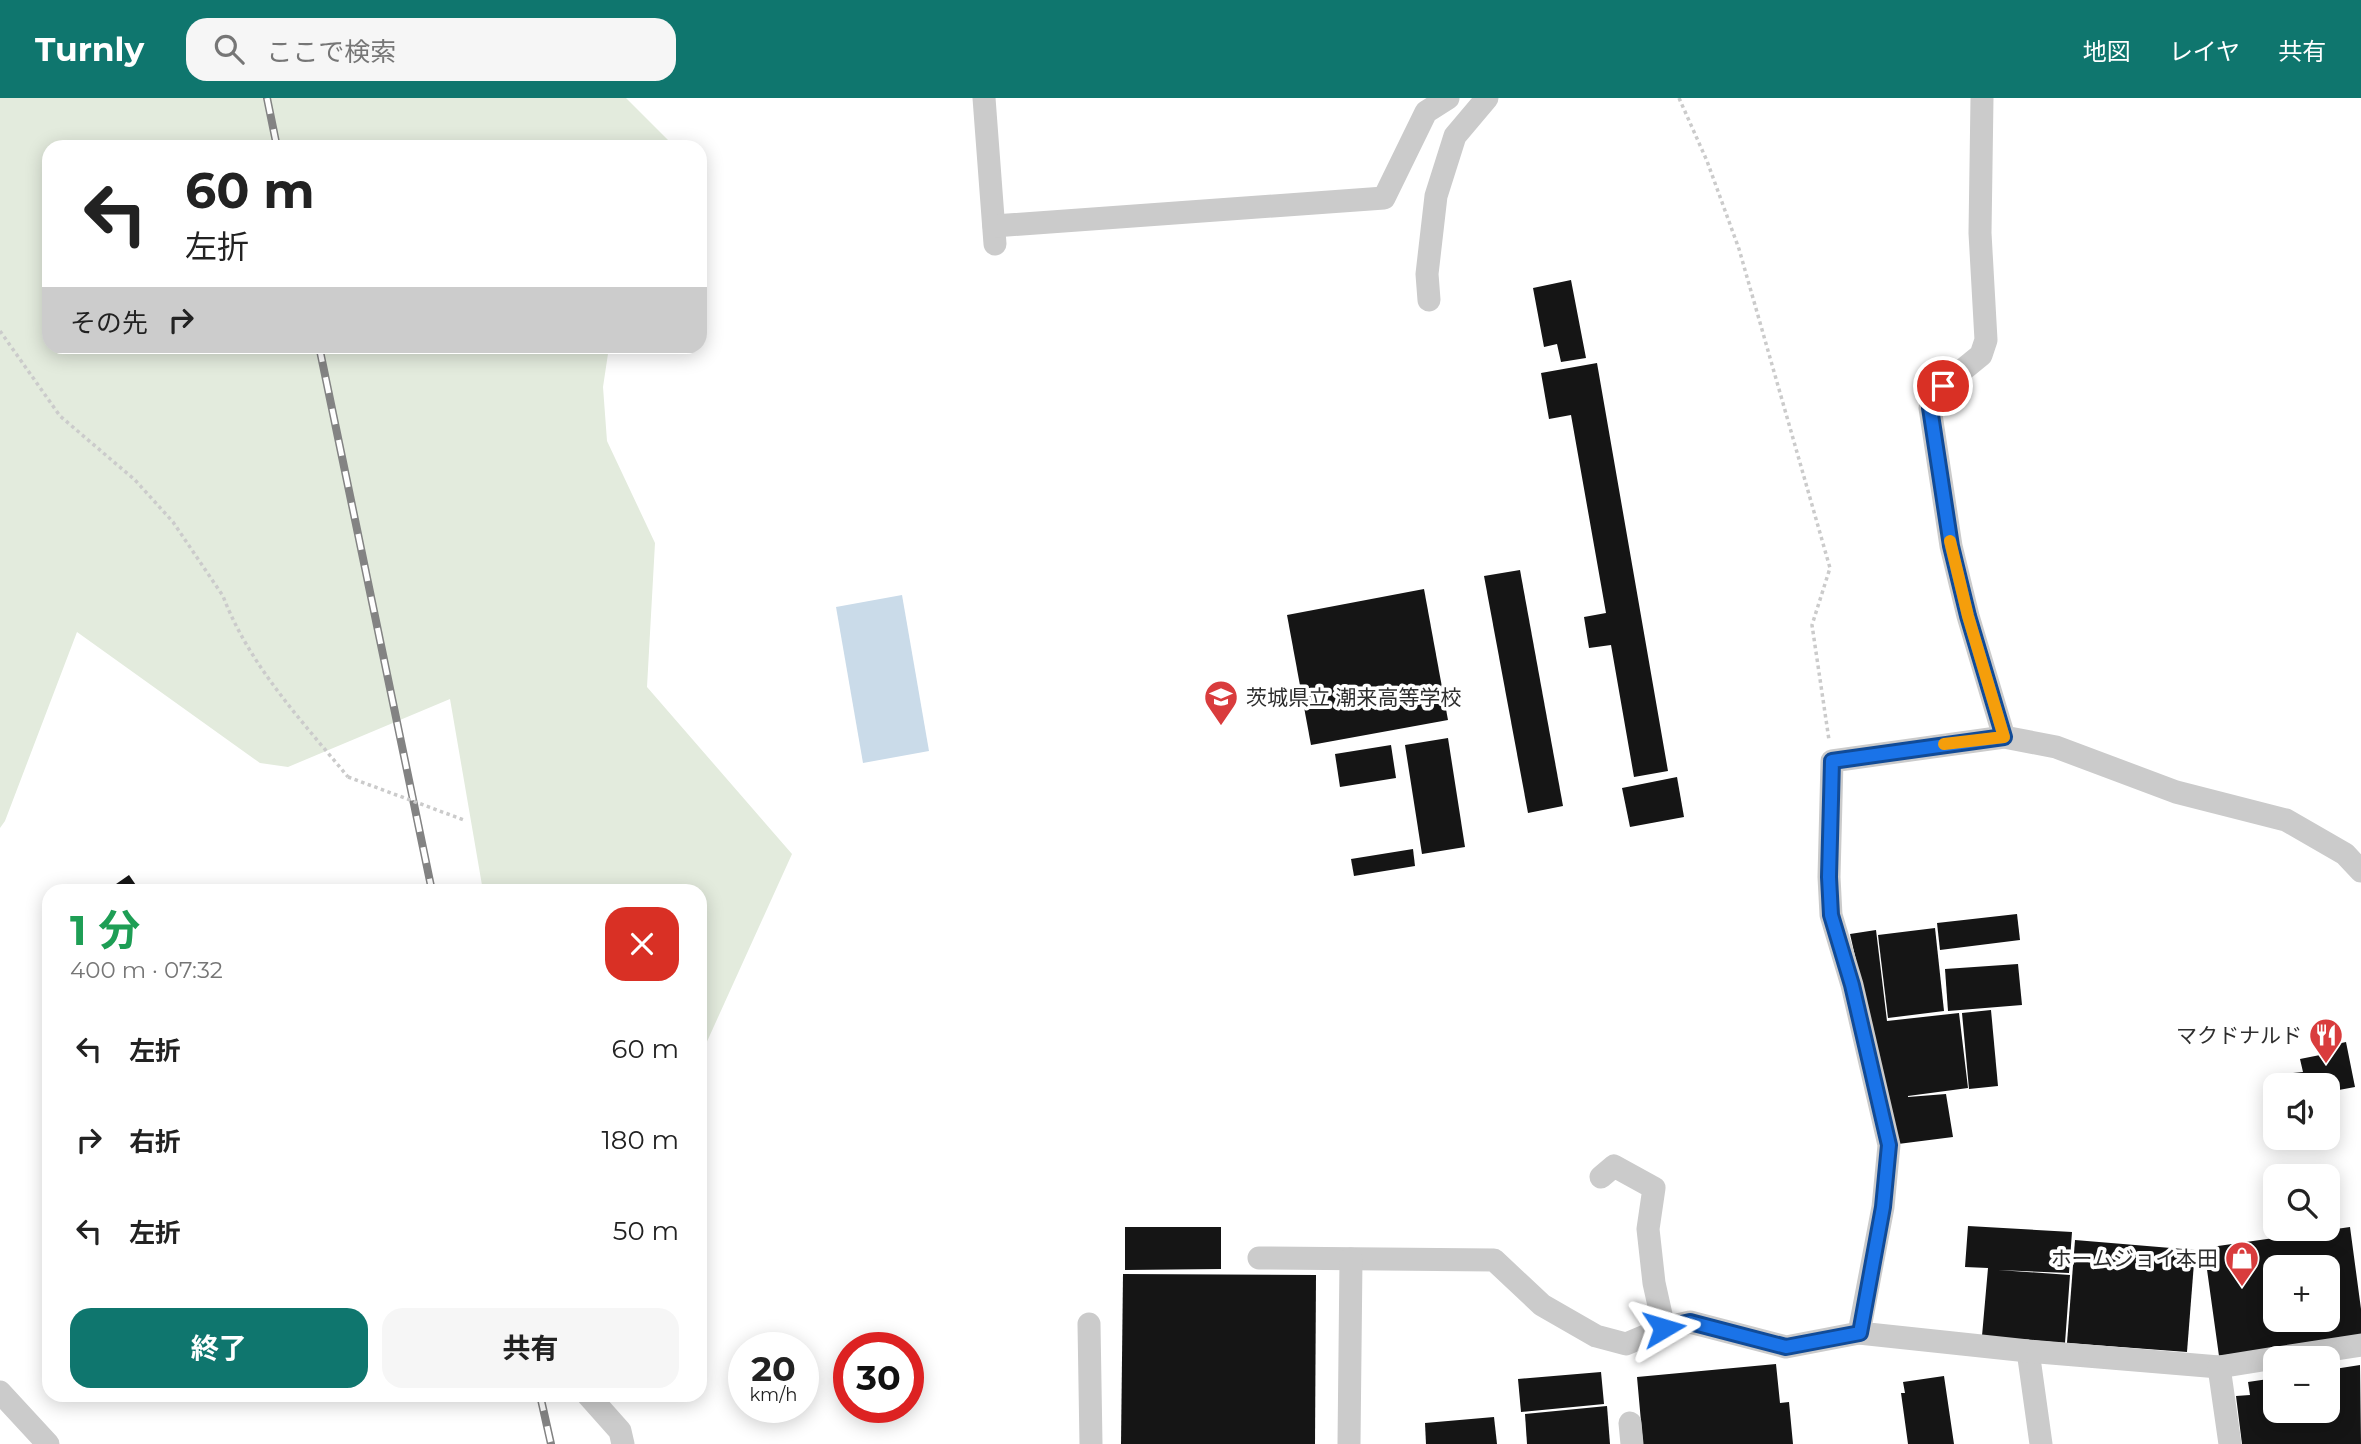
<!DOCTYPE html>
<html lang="ja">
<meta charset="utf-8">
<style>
body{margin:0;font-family:Montserrat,"Noto Sans JP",sans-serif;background:#f6f6f6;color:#222;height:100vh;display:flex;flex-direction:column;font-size:26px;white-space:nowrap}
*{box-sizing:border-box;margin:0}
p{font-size:23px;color:#767676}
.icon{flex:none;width:38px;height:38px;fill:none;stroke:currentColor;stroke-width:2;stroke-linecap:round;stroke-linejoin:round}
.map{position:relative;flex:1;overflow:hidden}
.details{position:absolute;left:42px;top:786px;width:665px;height:518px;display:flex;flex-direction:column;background:#fff;border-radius:21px;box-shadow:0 4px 18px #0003}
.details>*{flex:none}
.hud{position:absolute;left:42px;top:42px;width:665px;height:214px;border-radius:21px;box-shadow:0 4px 18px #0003;background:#fff;color:#222;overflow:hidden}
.controls{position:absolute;left:2263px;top:975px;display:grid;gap:14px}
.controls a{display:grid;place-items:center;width:77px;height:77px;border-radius:14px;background:#fff;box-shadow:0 4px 18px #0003;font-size:35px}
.speed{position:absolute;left:728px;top:1234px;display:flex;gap:14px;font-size:35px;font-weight:700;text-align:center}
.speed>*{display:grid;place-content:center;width:91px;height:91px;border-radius:50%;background:#fff;box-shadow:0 4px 18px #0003;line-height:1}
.speed small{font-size:18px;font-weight:400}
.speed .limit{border:10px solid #d22;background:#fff;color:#111}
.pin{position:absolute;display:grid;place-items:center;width:60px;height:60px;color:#fff;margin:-30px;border:4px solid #fff;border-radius:50%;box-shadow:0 2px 7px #0007}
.me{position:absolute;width:77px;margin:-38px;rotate:83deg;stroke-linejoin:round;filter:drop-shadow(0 0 5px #0008)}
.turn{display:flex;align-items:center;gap:24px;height:147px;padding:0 28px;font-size:32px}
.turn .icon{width:91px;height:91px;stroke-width:2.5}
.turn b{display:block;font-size:49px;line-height:60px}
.then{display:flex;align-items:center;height:66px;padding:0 28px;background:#0003;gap:14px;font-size:26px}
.round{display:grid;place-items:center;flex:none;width:74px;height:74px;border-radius:21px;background:#f6f6f6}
.summary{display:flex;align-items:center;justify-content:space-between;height:119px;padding:0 28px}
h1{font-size:42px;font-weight:700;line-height:52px;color:#1e9e55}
.button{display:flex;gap:14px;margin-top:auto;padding:14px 28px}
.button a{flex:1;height:80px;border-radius:21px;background:#0f766e;color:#fff;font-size:28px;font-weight:700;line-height:80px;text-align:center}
.button a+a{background:#f6f6f6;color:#222}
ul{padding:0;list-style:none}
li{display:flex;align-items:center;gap:21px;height:91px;padding:0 28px}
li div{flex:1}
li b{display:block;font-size:26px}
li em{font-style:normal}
header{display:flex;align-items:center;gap:42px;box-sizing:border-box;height:98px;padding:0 35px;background:#0f766e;color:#fff}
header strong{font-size:33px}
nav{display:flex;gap:38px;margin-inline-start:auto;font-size:24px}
.search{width:490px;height:63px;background:#f6f6f6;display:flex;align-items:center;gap:18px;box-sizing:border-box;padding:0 24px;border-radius:21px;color:#767676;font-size:26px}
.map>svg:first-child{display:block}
</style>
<header>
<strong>Turnly</strong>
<div class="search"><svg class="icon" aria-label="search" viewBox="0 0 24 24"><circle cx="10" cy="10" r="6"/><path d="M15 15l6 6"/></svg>ここで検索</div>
<nav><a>地図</a><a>レイヤ</a><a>共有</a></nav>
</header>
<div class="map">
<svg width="2361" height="1346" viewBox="0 0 2361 1346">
<rect width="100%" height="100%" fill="#fff"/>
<!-- green -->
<polygon fill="#e3ebdd" points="0,0 626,0 675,49 49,49 49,248 609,249 603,289 607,343 655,445 647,589 792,756 700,959 700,793 483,793 450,601 288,669 260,665 77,534 5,723 0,730"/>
<!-- water -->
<polygon fill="#cadbe9" points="902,497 929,653 863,665 836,509"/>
<!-- building -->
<g fill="#151515" fill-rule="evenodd">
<polygon points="1571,182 1586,260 1561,264 1557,246 1544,249 1533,190"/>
<polygon points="1597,265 1668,673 1634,679 1611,547 1589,550 1584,519 1606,515 1571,317 1549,321 1541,275"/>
<polygon points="1520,472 1563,708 1528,715 1484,478"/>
<polygon points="1424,491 1448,622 1311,647 1287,517"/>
<polygon points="1448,640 1465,749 1422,756 1405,647"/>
<polygon points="1391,647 1396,680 1340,689 1335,656"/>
<polygon points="1677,679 1684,719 1630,729 1622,690"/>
<polygon points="1413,751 1415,768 1354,778 1351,761"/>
<polygon points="129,777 140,793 106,793"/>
<polygon points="2017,816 2020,842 1940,852 1937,825"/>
<polygon points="1935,830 1944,913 1888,920 1878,837"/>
<polygon points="1876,832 1887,923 1959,915 1968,990 1908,998 1908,999 1946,996 1953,1039 1898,1046 1850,836"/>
<polygon points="2018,866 2022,907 1948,913 1945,871"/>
<polygon points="1991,912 1998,988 1969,991 1962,915"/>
<polygon points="2346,944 2355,989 2328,994 2328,987 2295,987 2293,975 2303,974 2300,961 2320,957 2319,950"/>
<polygon points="1968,1128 2072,1134 2069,1175 1998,1172 2070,1177 2065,1245 1982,1238 1988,1170 1965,1169"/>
<polygon points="1125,1129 1221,1129 1221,1171 1125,1172"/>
<path d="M2350,1129L2361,1211V1238L2219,1258L2204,1150ZM2275,1169H2328V1222H2275Z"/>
<polygon points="2075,1142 2195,1152 2187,1254 2067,1245"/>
<polygon points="1123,1176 1316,1177 1315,1346 1121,1346"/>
<polygon points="1776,1266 1780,1305 1789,1304 1793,1346 1643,1346 1637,1279"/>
<polygon points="2360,1267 2361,1346 2242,1346 2236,1298 2250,1297 2248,1284 2275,1280 2275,1312 2328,1312 2328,1272"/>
<polygon points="1601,1274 1604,1306 1521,1314 1518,1281"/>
<polygon points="1944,1278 1954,1346 1908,1346 1901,1295 1905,1295 1903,1284"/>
<polygon points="1607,1308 1610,1346 1527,1346 1525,1316"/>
<polygon points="1494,1319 1497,1346 1426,1346 1425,1325"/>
</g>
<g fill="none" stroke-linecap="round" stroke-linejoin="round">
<!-- path -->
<g stroke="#cbcbcb" stroke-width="3.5" stroke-dasharray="3.5 3.5" stroke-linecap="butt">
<polyline points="1679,0 1707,63 1739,151 1830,470 1812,527 1829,642"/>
<path d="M0,233L60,318L135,382L173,424L223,498C249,567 302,623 348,679"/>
</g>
<!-- minor -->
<g stroke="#cbcbcb" stroke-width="23">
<polyline points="984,0 995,146"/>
<polyline points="1982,0 1980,135 1986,242 1981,257 1943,288 1930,310 1951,448 1968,518 2004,639"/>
<polyline points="994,128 1384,100 1426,14 1448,0"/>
<polyline points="1429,202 1427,176 1436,98 1455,38 1487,0"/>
<polyline points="1601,1079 1614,1068 1654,1090 1648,1131 1654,1185 1664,1230"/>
<polyline points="1259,1160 1494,1162 1542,1207 1596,1238 1626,1246 1664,1230 1690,1224 1786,1249 1859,1235"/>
<polyline points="1089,1226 1091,1346"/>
<polyline points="2028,1253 2041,1346"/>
<polyline points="2275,1260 2219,1269 2028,1253 1859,1235 1883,1109 1889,1047 1852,887 1831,817 1829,779 1832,663 2004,639 2056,649 2176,694 2286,722 2345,756 2361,773"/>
<polyline points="2277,1260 2361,1247"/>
<polyline points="2219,1269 2230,1346"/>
<polyline points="0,1294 48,1346"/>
<polyline points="588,1297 620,1333 623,1346"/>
<polyline points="1630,1325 1632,1346"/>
<polyline points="1349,1346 1351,1161"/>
</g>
<!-- rail casing -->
<g stroke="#838383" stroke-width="8">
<g id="rail">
<polyline points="267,0 277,49"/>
<polyline points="319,248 432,793"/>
<polyline points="540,1297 551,1346"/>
</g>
</g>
<!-- rail -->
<use href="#rail" stroke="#fff" stroke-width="5" stroke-dasharray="16" stroke-linecap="butt"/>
<!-- path-bridge -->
<polyline stroke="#cbcbcb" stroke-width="3.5" stroke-dasharray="3.5 3.5" stroke-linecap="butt" points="348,679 464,722"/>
</g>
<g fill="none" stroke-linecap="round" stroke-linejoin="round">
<!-- route casing -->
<g stroke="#114b97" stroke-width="18">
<polyline id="route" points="1664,1230 1690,1224 1786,1249 1860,1235 1883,1109 1889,1047 1852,887 1831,817 1829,779 1832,663 2004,639 1968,518 1951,448 1930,310 1943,288"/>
</g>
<!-- route -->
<use href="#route" stroke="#1a73e8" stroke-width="12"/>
<!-- slow -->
<polyline stroke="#f59e0b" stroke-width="12" points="1944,646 2004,639 1968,518 1950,443"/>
</g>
<!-- icons -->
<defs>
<g id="school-pin" transform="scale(1.75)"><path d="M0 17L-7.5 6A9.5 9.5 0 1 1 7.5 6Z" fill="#d93c3d" stroke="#fff"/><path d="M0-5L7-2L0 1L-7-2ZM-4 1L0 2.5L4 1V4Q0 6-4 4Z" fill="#fff"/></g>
<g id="restaurant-pin" transform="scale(1.75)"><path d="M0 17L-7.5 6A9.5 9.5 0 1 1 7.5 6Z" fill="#d93c3d" stroke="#fff"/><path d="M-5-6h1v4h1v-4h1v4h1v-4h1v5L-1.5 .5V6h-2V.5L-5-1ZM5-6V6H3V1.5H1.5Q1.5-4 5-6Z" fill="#fff"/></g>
<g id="shop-pin" transform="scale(1.75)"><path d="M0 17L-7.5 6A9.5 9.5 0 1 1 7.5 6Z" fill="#d93c3d" stroke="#fff"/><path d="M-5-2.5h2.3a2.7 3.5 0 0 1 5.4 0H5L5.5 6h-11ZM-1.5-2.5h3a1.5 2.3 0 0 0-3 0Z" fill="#fff"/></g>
</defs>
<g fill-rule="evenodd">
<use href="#school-pin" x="1221" y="599"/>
<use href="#restaurant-pin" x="2326" y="937"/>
<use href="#shop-pin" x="2242" y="1160"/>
</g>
<g text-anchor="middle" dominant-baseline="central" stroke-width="7" stroke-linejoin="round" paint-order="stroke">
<!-- poi labels -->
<g font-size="21" fill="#2e2e2e" stroke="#fff" text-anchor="end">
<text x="1246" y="599" text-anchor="start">茨城県立 潮来高等学校</text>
<text x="2302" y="937">マクドナルド</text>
<text x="2218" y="1160">ホームジョイ本田</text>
</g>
</g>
</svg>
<div class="controls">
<a><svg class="icon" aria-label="sound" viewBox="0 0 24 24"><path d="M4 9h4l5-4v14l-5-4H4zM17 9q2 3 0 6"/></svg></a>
<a><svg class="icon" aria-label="search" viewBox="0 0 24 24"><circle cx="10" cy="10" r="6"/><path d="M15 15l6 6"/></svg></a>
<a>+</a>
<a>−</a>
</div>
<div class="speed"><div>20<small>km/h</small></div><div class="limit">30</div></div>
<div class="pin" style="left:1943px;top:288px;background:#d93025"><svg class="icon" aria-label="arrive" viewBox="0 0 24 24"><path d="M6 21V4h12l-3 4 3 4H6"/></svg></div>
<svg class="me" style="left:1664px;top:1230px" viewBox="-20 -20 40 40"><path d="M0-17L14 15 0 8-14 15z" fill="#1a73e8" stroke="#fff" stroke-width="4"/></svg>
<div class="hud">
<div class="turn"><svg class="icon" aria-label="left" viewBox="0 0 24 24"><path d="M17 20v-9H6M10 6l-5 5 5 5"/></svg><div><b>60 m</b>左折</div></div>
<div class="then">その先<svg class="icon" aria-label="right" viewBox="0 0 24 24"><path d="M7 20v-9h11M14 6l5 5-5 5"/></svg></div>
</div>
<section class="details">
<div class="summary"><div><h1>1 分</h1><p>400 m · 07:32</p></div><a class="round" style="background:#d93025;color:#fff"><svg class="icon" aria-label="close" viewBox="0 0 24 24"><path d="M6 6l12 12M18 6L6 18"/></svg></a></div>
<ul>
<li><svg class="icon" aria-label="left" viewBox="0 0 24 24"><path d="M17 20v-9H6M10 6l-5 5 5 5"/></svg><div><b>左折</b></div><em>60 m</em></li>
<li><svg class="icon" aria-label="right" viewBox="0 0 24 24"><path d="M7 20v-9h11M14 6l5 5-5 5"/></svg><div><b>右折</b></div><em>180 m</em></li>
<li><svg class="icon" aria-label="left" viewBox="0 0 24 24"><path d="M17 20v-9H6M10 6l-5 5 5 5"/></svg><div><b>左折</b></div><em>50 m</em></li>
</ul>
<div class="button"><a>終了</a><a>共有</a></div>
</section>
</div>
